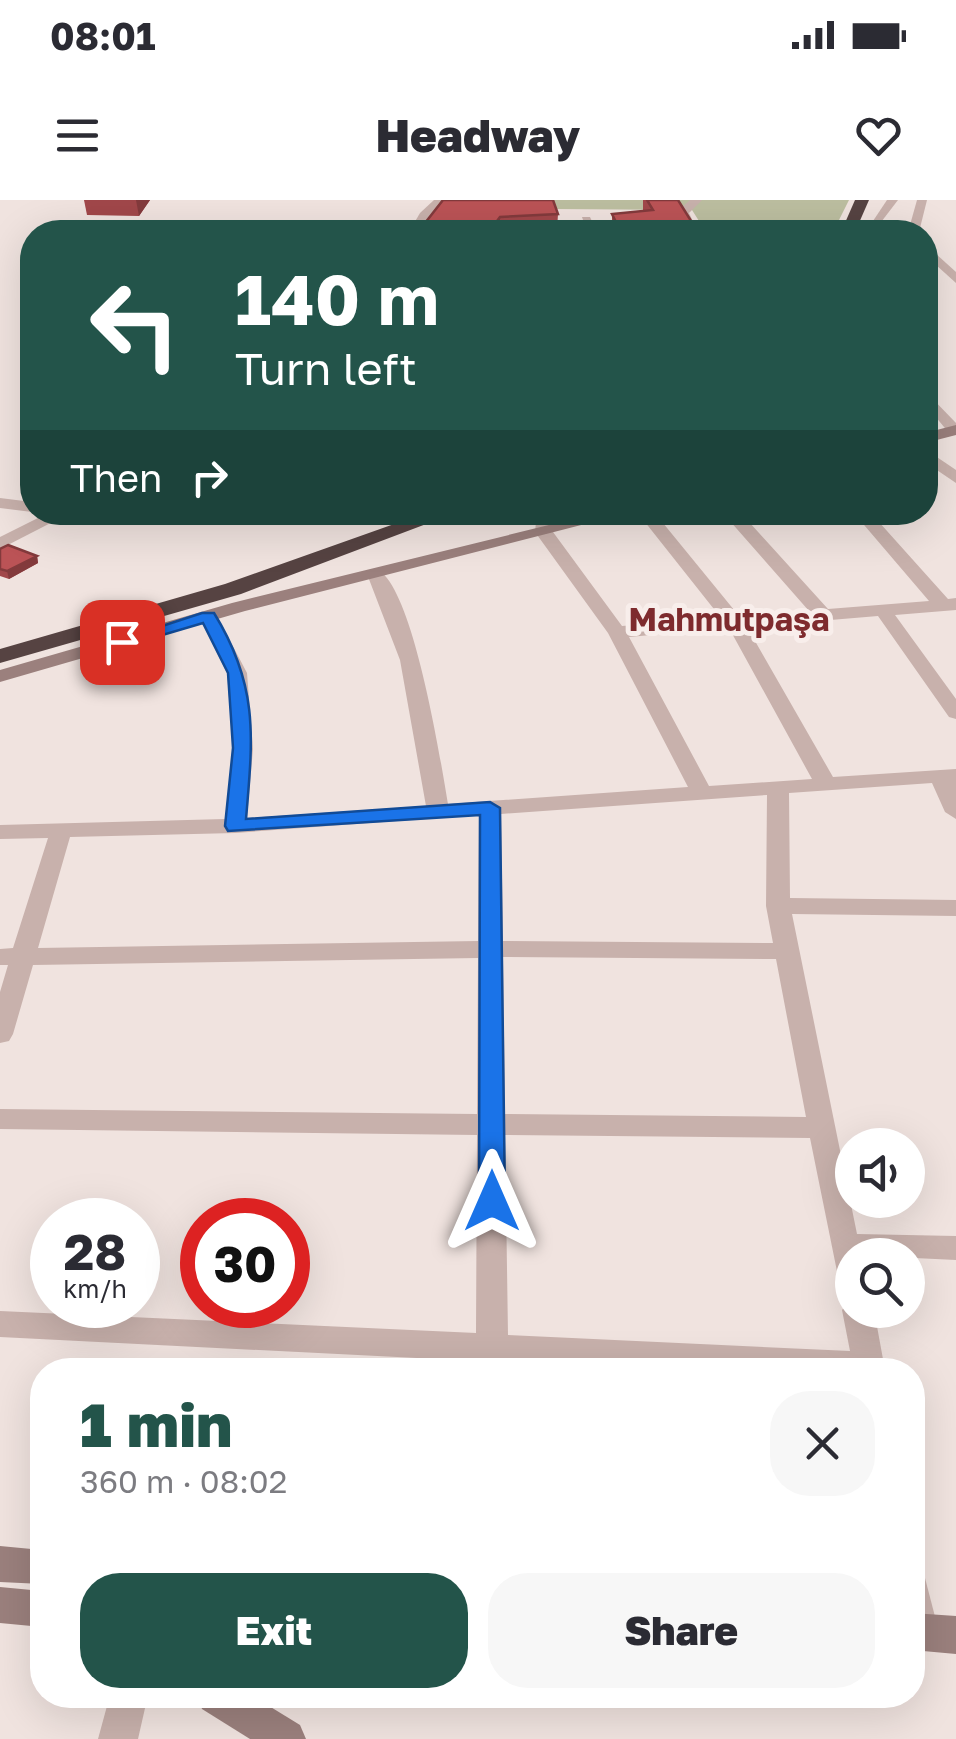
<!DOCTYPE html>
<meta charset="utf-8">
<style>
body{margin:0;font-family:"Golos Text",sans-serif;background:#f7f7f7;color:#2b2b33;height:100vh;display:flex;flex-direction:column;font-size:38px;white-space:nowrap}
*{box-sizing:border-box;margin:0}
p{font-size:32px;color:#7c7c81}
.icon{flex:none;width:55px;height:55px;fill:none;stroke:currentColor;stroke-width:2;stroke-linecap:round;stroke-linejoin:round}
.map{position:relative;flex:1;overflow:hidden}
.drawer{position:absolute;left:30px;top:1158px;width:895px;height:350px;display:flex;flex-direction:column;background:#fff;border-radius:40px;box-shadow:0 10px 40px #0002}
.drawer>*{flex:none}
.hud{position:absolute;left:20px;top:20px;width:918px;height:305px;border-radius:40px;box-shadow:0 10px 40px #0002;background:#23544a;color:#fff;overflow:hidden}
.buttons{position:absolute;left:835px;top:928px;display:grid;gap:20px}
.buttons a{display:grid;place-items:center;width:90px;height:90px;border-radius:50%;background:#fff;box-shadow:0 10px 40px #0002;font-size:50px}
.speed{position:absolute;left:30px;top:998px;display:flex;gap:20px;font-size:50px;font-weight:700;text-align:center}
.speed>*{display:grid;place-content:center;width:130px;height:130px;border-radius:50%;background:#fff;box-shadow:0 10px 40px #0002;line-height:1}
.speed small{font-size:25px;font-weight:400}
.speed .limit{border:15px solid #d22;background:#fff;color:#111}
.pin{position:absolute;display:grid;place-items:center;width:85px;height:85px;color:#fff;margin:-42px;border-radius:20px;box-shadow:0 5px 15px #0006}
.me{position:absolute;width:110px;margin:-55px;rotate:0deg;stroke-linejoin:round;filter:drop-shadow(0 0 8px #0008)}
.turn{display:flex;align-items:center;gap:35px;height:210px;padding:0 50px;font-size:45px}
.turn .icon{width:130px;height:130px;stroke-width:2.5}
.turn b{display:block;font-size:70px;line-height:85px}
.then{display:flex;align-items:center;height:95px;padding:0 50px;background:#0003;gap:20px;font-size:38px}
.round{display:grid;place-items:center;flex:none;width:105px;height:105px;border-radius:40px;background:#f7f7f7}
.overview{display:flex;align-items:center;justify-content:space-between;height:170px;padding:0 50px}
h1{font-size:60px;font-weight:800;line-height:75px;color:#23544a}
.primary-button{display:flex;gap:20px;margin-top:auto;padding:20px 50px}
.primary-button a{flex:1;height:115px;border-radius:40px;background:#23544a;color:#fff;font-size:40px;font-weight:800;line-height:115px;text-align:center}
.primary-button a+a{background:#f7f7f7;color:#2b2b33}
.status{display:flex;justify-content:space-between;align-items:center;height:70px;padding:0 50px;background:#fff;direction:ltr}
.status svg{height:28px;fill:currentColor}
header{display:flex;justify-content:space-between;align-items:center;height:130px;padding:0 50px;background:#fff;font-size:45px;font-weight:800}
.map>svg:first-child{display:block}
</style>
<div class="status"><b>08:01</b><svg viewBox="0 0 49 12"><path d="M0 12V9h3v3zM5 12V6h3v6zM10 12V3h3v9zM15 12V0h3v12zM26 1h20v11H26zM47 4h2v5h-2z"/></svg></div>
<header><svg class="icon" aria-label="menu" viewBox="0 0 24 24"><path d="M4 6h16M4 12h16M4 18h16"/></svg>Headway<svg class="icon" aria-label="heart" viewBox="0 0 24 24"><path d="M12 20l-8-8c-3-5 5-10 8-4 3-6 11-1 8 4z"/></svg></header>
<div class="map">
<svg width="956" height="1539" viewBox="0 0 956 1539">
<rect width="100%" height="100%" fill="#f0e3df"/>
<!-- green -->
<polygon fill="#bcbea0" points="552,0 849,0 833,32 796,32 788,21 699,21 692,10 553,9"/>
<g fill="none" stroke-linecap="round" stroke-linejoin="round">
<!-- street -->
<g fill="#c8b1ac" fill-rule="evenodd">
<polygon points="434,0 446,0 419,32 409,32 420,13"/>
<polygon points="690,0 702,0 689,13 698,32 688,32 677,12"/>
<polygon points="887,0 898,0 875,30 867,30"/>
<polygon points="917,0 927,0 919,32 908,32"/>
<polygon points="582,17 590,17 597,32 587,32"/>
<polygon points="925,44 956,72 956,83 925,55"/>
<polygon points="925,191 956,223 956,234 949,233 925,204"/>
<polygon points="925,249 956,270 956,283 925,262"/>
<polygon points="0,298 32,302 32,312 0,308"/>
<polygon points="50,312 72,312 0,349 0,337"/>
<path d="M537,312H553V332L622,426L721,418L637,312H654L739,416L809,411L722,312H740L828,409L929,401L853,312H870L948,399L956,398V410L895,415L956,499V519L949,517L878,416L747,427L833,577L956,569V619L945,612L932,583L789,593L790,698L956,700V716L792,714L857,1034L956,1036V1060L852,1055V1095L841,1091L810,938L505,935L508,1135L850,1151L842,1110L852,1099V1110H874L885,1170H661L508,1162V1170H476V1161L0,1137V1111L476,1133L477,935L0,929V909L477,914L478,758L33,765L13,834L9,841L0,843V792L8,765H0V749L13,748L48,638L0,639V625L225,619L233,549L227,473L199,416L208,410L217,416L247,473L253,549L247,618L426,606L400,460L367,374L376,369C413,383 441,563 448,604L688,587L608,433L535,332ZM729,428L812,579L709,586L629,437ZM767,595L766,706L773,743L503,741L501,614ZM479,615L478,741L38,748L70,637L235,633ZM503,757L776,759L806,917L505,914Z"/>
<polygon points="912,1373 925,1378 939,1432 933,1445 920,1451 912,1447"/>
<polygon points="110,1495 148,1495 138,1539 98,1539"/>
</g>
<!-- secondary -->
<g fill="#9b807d" fill-rule="evenodd">
<polygon points="956,225 956,235 925,243 925,233"/>
<polygon points="602,312 632,312 245,411 0,482 0,470 232,403"/>
<polygon points="0,1346 42,1350 42,1384 0,1382"/>
<polygon points="0,1387 42,1391 42,1427 0,1423"/>
<polygon points="912,1413 956,1416 956,1454 912,1450"/>
<polygon points="197,1495 251,1495 300,1525 306,1539 250,1539 202,1509"/>
</g>
<!-- highway -->
<g fill="#564342" fill-rule="evenodd">
<polygon points="855,0 869,0 855,32 841,32"/>
<polygon points="428,312 458,312 241,394 0,463 0,449 225,384"/>
</g>
</g>
<!-- wall -->
<g fill="#a1474a">
<polygon points="84,0 150,0 139,16 87,15"/>
<polygon points="443,0 558,14 557,31 418,32"/>
<polygon points="643,0 678,0 698,32 612,32 612,14 643,11"/>
<polygon points="83,312 139,312 100,325"/>
<polygon points="205,312 254,312 254,314 221,324"/>
<polygon points="0,349 37,356 38,363 9,379 0,376"/>
</g>
<!-- shaded-wall -->
<g fill="#833a3c">
<polygon points="136,0 150,0 139,16"/>
<polygon points="500,17 500,32 489,32"/>
<polygon points="97,312 139,312 100,325"/>
<polygon points="219,312 254,312 254,314 221,324"/>
<polygon points="37,356 38,363 9,379 7,371"/>
</g>
<!-- building -->
<g fill="#bb5356" stroke="#833a3c" stroke-width="2.5">
<polygon points="443,0 553,0 558,14 500,17 489,32 418,32"/>
<polygon points="647,0 678,0 698,32 621,32 612,14 653,10"/>
<polygon points="8,345 37,356 7,371 0,369 0,349"/>
</g>
<!-- route -->
<path fill="#1a73e8" stroke="#114b97" stroke-width="2.5" d="M202,413H214C259,486 253,537 246,619L490,602L500,608L505,1001L501,1008L492,1012L483,1008L479,1001L480,615L228,631L225,626L233,548L228,473L203,423L122,447L113,442Z"/>
<g text-anchor="middle" dominant-baseline="central" stroke-width="10" stroke-linejoin="round" paint-order="stroke">
<!-- far-district labels -->
<g font-size="32" font-weight="bold" fill="#7e2b2e" stroke="#f8eeeb">
<text x="729" y="419">Mahmutpaşa</text>
</g>
</g>
</svg>
<div class="buttons">
<a><svg class="icon" aria-label="sound" viewBox="0 0 24 24"><path d="M4 9h4l5-4v14l-5-4H4zM17 9q2 3 0 6"/></svg></a>
<a><svg class="icon" aria-label="search" viewBox="0 0 24 24"><circle cx="10" cy="10" r="6"/><path d="M15 15l6 6"/></svg></a>
</div>
<div class="speed"><div>28<small>km/h</small></div><div class="limit">30</div></div>
<div class="pin" style="left:122px;top:442px;background:#d93025"><svg class="icon" aria-label="arrive" viewBox="0 0 24 24"><path d="M6 21V4h12l-3 4 3 4H6"/></svg></div>
<svg class="me" style="left:492px;top:1001px" viewBox="-20 -20 40 40"><path d="M0-17L14 15 0 8-14 15z" fill="#1a73e8" stroke="#fff" stroke-width="4"/></svg>
<div class="hud">
<div class="turn"><svg class="icon" aria-label="left" viewBox="0 0 24 24"><path d="M17 20v-9H6M10 6l-5 5 5 5"/></svg><div><b>140 m</b>Turn left</div></div>
<div class="then">Then<svg class="icon" aria-label="right" viewBox="0 0 24 24"><path d="M7 20v-9h11M14 6l5 5-5 5"/></svg></div>
</div>
<section class="drawer">
<div class="overview"><div><h1>1 min</h1><p>360 m · 08:02</p></div><a class="round"><svg class="icon" aria-label="close" viewBox="0 0 24 24"><path d="M6 6l12 12M18 6L6 18"/></svg></a></div>
<div class="primary-button"><a>Exit</a><a>Share</a></div>
</section>
</div>
